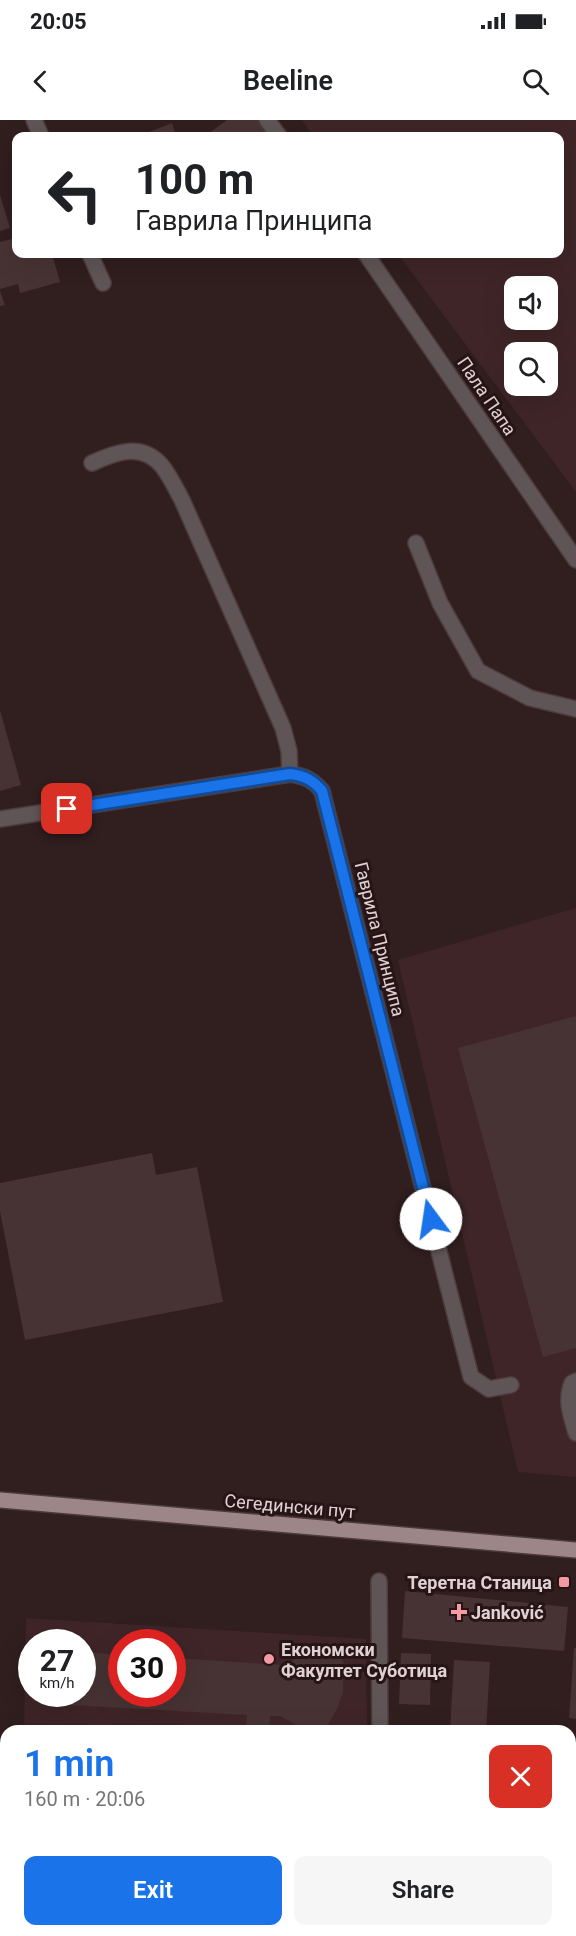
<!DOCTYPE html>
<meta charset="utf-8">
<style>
body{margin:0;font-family:Roboto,sans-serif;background:#f6f6f6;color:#202124;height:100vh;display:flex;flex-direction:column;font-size:22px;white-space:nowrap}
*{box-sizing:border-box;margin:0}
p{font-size:20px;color:#757577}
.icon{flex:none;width:33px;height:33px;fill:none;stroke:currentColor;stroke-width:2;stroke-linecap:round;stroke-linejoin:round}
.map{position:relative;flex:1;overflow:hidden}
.sheet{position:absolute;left:0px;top:1605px;width:576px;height:212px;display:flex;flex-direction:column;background:#fff;border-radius:18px 18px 0 0;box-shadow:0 6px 24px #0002}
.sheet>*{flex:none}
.guide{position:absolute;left:12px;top:12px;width:552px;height:126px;border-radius:12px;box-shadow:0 6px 24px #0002;background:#fff;color:#202124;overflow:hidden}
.tools{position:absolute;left:504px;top:156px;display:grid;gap:12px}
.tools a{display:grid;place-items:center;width:54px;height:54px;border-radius:12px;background:#fff;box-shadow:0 6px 24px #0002;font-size:30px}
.speed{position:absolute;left:18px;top:1509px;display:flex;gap:12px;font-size:30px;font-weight:700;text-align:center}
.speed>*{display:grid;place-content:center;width:78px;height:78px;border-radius:50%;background:#fff;box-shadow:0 6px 24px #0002;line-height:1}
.speed small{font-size:15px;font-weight:400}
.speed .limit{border:9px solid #d22;background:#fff;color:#111}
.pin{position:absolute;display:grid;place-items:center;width:51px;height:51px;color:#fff;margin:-26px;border-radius:12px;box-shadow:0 3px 9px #0006}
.me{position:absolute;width:66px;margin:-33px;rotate:346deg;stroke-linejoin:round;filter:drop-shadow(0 0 4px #0008)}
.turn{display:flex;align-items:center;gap:21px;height:126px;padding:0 24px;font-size:27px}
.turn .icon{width:78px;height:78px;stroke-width:2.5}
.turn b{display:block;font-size:42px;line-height:51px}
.round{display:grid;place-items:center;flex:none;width:63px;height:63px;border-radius:12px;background:#f6f6f6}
.summary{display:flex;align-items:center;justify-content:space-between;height:102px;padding:0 24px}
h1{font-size:36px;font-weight:600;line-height:45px;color:#1a73e8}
.button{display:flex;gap:12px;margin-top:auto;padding:12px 24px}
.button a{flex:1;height:69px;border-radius:12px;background:#1a73e8;color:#fff;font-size:24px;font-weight:600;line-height:69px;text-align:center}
.button a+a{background:#f6f6f6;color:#202124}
.status{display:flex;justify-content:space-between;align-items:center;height:42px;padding:0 30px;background:#fff;direction:ltr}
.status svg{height:16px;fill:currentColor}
header{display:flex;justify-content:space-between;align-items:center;height:78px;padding:0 24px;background:#fff;font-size:27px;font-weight:600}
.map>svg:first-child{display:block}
</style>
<div class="status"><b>20:05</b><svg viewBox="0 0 49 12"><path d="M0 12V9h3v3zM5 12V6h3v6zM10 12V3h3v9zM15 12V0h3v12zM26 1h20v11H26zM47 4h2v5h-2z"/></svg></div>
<header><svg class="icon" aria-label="back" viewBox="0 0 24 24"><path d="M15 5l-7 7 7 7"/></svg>Beeline<svg class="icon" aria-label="search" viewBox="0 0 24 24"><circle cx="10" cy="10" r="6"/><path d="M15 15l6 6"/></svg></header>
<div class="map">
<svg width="576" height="1816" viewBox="0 0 576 1816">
<rect width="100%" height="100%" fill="#311e1f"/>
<!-- built -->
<g fill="#3f2528" fill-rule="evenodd">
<path d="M302,0H576V372L398,134H560V16H313ZM514,166H548V200H514ZM514,232H548V266H514Z"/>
<polygon points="576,788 576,1357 518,1352 398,840"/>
<path d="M26,1498L366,1519L367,1611H24ZM32,1522H82V1574H32ZM122,1522H172V1574H122Z"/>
<rect x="188" y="1810" width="183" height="6"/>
</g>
<!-- building -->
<g fill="#483334">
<polygon points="227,0 258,0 270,16 205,16"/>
<polygon points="172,3 176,16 150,16 149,12"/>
<polygon points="0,75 10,108 0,111"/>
<polygon points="16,118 16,134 52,134 60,162 20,173 18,164 0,169 0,122"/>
<polygon points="0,171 5,185 0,186"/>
<polygon points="0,590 21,665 0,671"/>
<polygon points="576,896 576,1228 543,1237 458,928"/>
<polygon points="152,1033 156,1055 197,1047 223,1182 25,1220 0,1091 0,1063"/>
<polygon points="405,1471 568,1487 564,1531 402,1518"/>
<polygon points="331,1522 339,1531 344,1544 343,1572 337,1589 324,1611 307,1611 280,1596 270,1596 269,1611 246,1611 247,1595 53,1584 53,1574 82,1574 82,1532 122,1535 122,1574 172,1574 172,1538 283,1545"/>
<polygon points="574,1528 576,1528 576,1599 569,1598"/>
<polygon points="401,1533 431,1534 430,1585 399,1584"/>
<polygon points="454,1540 490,1542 486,1611 450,1611"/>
<polygon points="574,1651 576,1651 576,1815 570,1814 574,1761 570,1761"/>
<polygon points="0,1796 2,1796 3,1816 0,1816"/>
<rect x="43" y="1810" width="98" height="6"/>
<rect x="225" y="1810" width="64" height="6"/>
</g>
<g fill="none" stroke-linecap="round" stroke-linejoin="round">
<!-- minor casing -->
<g stroke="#4d3b3c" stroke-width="18">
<g id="minor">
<polyline points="34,0 41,16"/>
<polyline points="267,0 279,16"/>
<polyline points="90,134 103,163"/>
<polyline points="366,134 576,440"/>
<path d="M92,343C116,332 142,322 162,346C170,356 176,369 182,380L283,608L289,631L290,654"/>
<polyline points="416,423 440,483 478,551 530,578 576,589"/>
<path d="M0,699L290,654C305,656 313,660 322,671L471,1257L489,1269L511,1265"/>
<path d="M576,1261L572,1263C565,1280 571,1296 576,1313"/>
<polyline points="379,1461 380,1611"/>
<polyline points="0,1698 6,1760"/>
<polyline points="11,1810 11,1816"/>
<polyline points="382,1810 382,1816"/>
</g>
</g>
<!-- major casing -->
<g stroke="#4d3b3c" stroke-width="18">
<polyline id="major" points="0,1380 576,1430"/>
</g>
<!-- minor -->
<use href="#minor" stroke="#605556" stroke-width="15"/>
<!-- major -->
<use href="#major" stroke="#9c8687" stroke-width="15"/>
</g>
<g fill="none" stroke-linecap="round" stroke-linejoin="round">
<!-- route casing -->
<g stroke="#114b97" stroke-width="15">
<path id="route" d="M67,689L290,654C305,656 313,660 322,671L431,1099"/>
</g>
<!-- route -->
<use href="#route" stroke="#1a73e8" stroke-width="10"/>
</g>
<!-- markers -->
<g fill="#f49aa2" stroke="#271416" stroke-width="2">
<rect x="558" y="1456" width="12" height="12" rx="3"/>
<path d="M456 1483h6v6h6v6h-6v6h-6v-6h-6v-6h6z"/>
<circle cx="269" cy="1539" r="6"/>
</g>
<g text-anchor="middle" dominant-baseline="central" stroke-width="6" stroke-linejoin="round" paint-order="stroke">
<!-- street labels -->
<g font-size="18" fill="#e0d2d3" stroke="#271416">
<text transform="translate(487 276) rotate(56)">Пала Папа</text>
<text transform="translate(380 819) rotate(76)">Гаврила Принципа</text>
<text transform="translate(290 1386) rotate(5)">Сегедински пут</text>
</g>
<!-- poi labels -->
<g font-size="18" font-weight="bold" fill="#e0d2d3" stroke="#271416" text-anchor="start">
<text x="552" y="1462" text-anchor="end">Теретна Станица</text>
<text x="471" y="1492">Janković</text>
<text x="281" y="1529">Економски<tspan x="281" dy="21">Факултет Суботица</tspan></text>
</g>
</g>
</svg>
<div class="tools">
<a><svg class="icon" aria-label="sound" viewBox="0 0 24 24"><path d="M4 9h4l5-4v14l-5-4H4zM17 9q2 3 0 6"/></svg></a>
<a><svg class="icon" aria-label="search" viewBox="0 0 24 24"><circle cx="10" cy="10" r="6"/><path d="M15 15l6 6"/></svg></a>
</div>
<div class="speed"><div>27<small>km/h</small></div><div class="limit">30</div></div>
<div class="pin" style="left:67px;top:689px;background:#d93025"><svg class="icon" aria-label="arrive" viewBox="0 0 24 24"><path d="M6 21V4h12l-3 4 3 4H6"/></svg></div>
<svg class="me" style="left:431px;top:1099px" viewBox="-20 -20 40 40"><circle r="19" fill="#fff"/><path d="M0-13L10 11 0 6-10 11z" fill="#1a73e8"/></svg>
<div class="guide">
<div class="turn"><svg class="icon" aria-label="left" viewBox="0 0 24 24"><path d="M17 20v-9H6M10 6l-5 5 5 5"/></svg><div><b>100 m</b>Гаврила Принципа</div></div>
</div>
<section class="sheet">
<div class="summary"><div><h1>1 min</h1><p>160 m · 20:06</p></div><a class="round" style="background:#d93025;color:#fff"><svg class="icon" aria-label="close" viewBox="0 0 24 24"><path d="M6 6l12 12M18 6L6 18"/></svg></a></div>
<div class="button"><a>Exit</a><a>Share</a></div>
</section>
</div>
